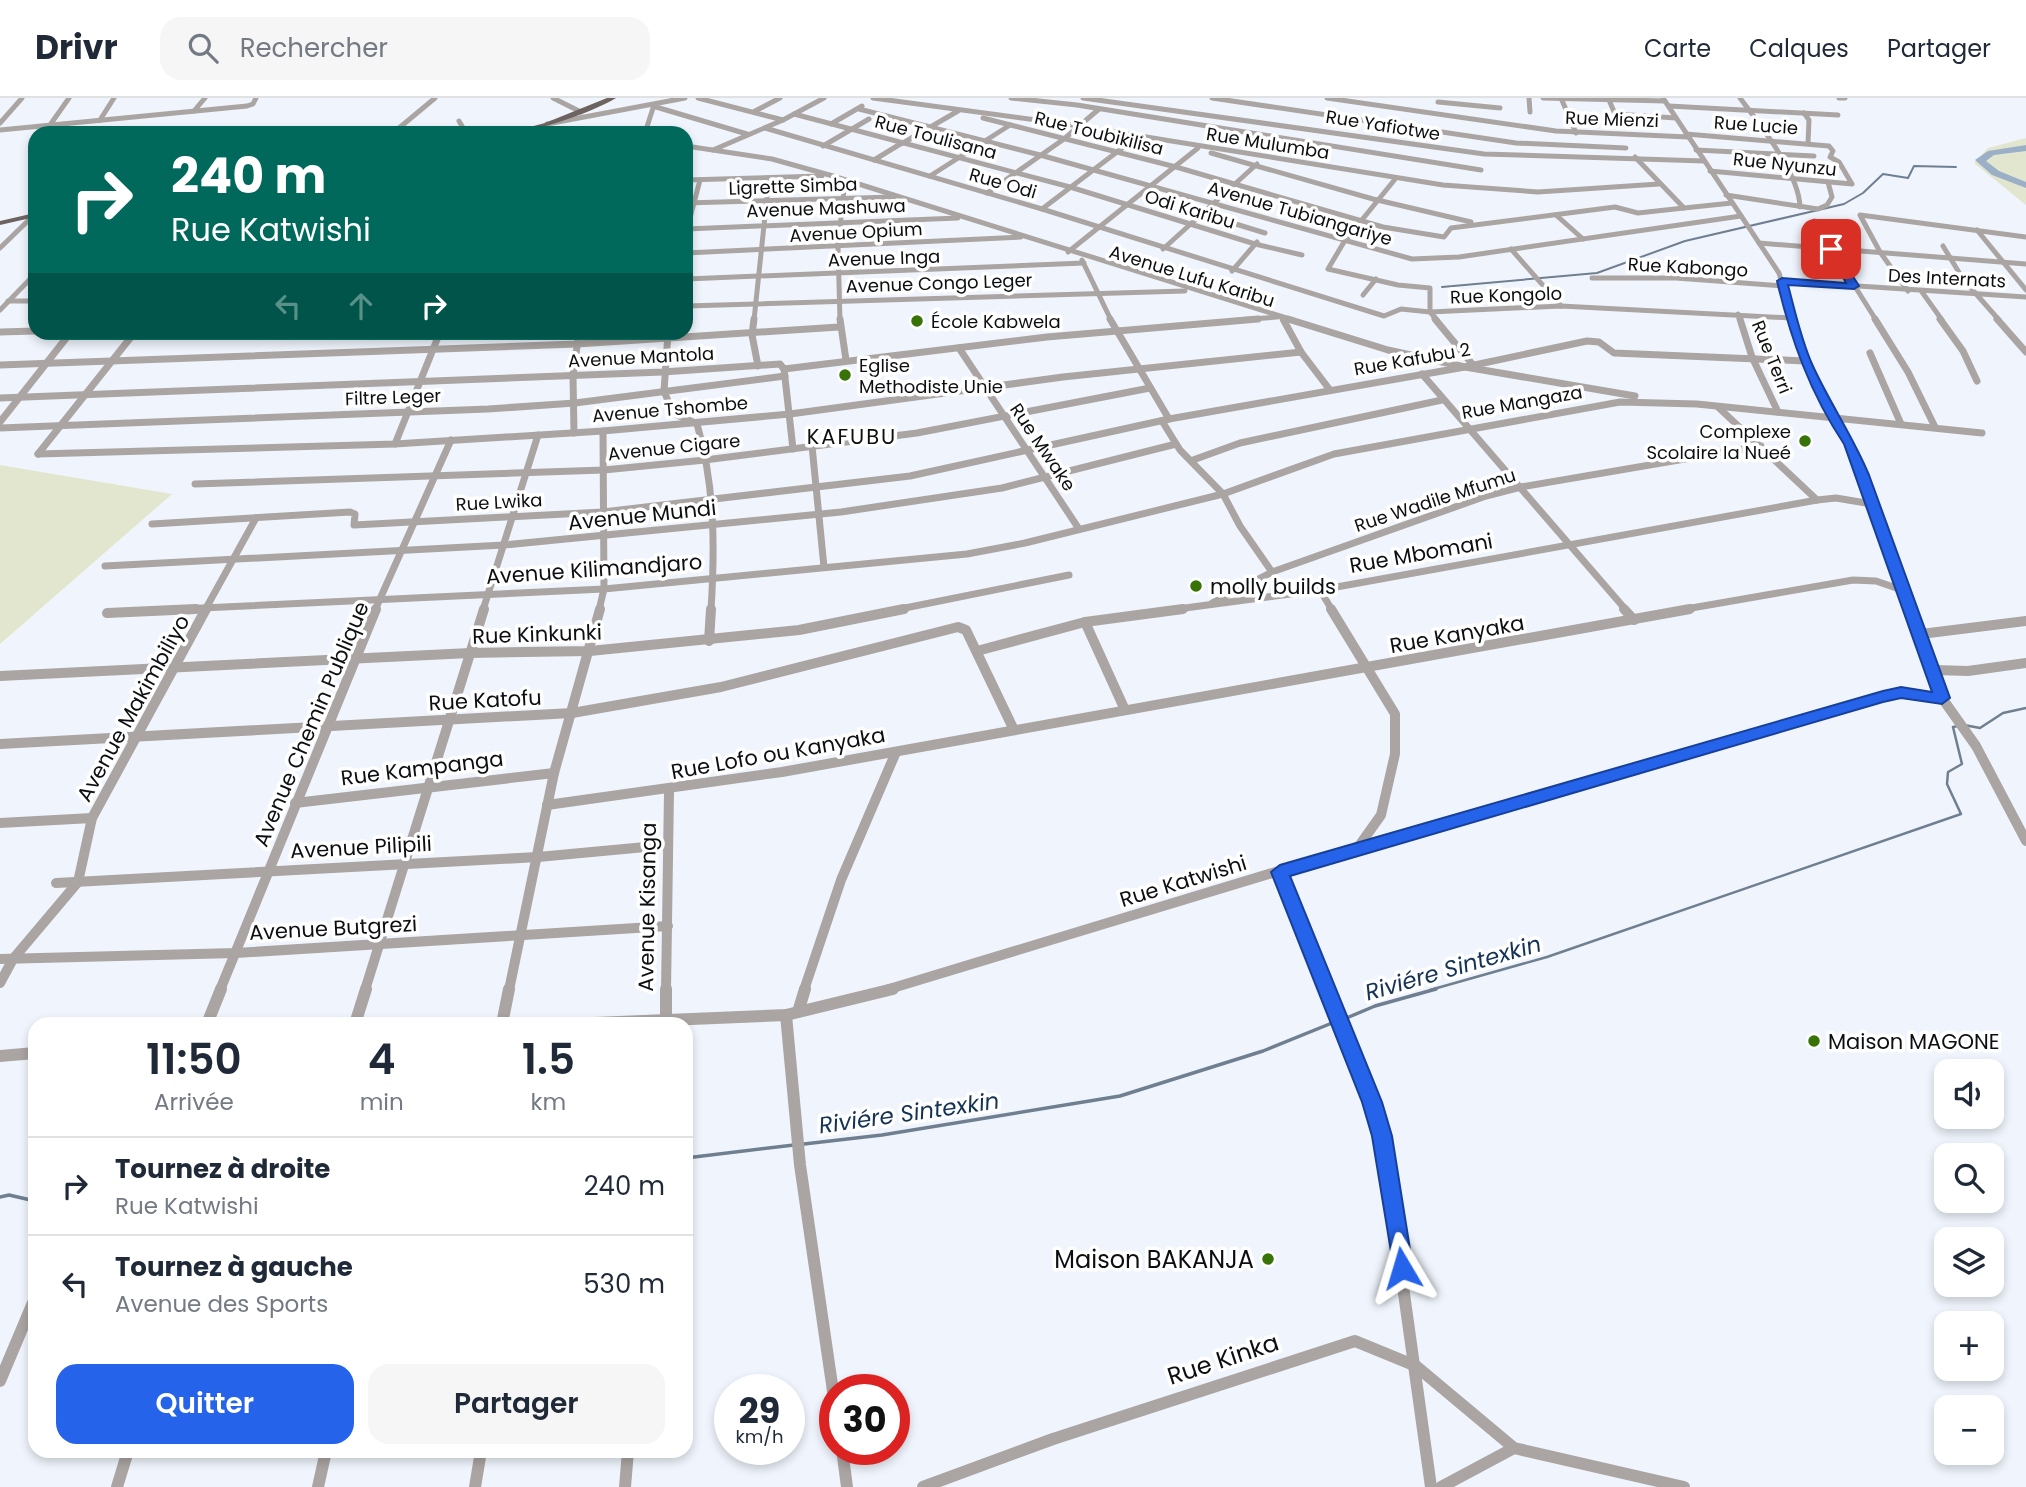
<!DOCTYPE html>
<html lang="fr">
<meta charset="utf-8">
<style>
body{margin:0;font-family:Poppins,sans-serif;background:#f6f6f7;color:#1f2937;height:100vh;display:flex;flex-direction:column;font-size:26px;white-space:nowrap}
*{box-sizing:border-box;margin:0}
p{font-size:23px;color:#747a83}
.icon{flex:none;width:38px;height:38px;fill:none;stroke:currentColor;stroke-width:2;stroke-linecap:round;stroke-linejoin:round}
.map{position:relative;flex:1;overflow:hidden}
.sheet{position:absolute;left:28px;top:919px;width:665px;height:441px;display:flex;flex-direction:column;background:#fff;border-radius:21px;box-shadow:0 4px 10px #0003}
.sheet>*{flex:none}
.hud{position:absolute;left:28px;top:28px;width:665px;height:214px;border-radius:21px;box-shadow:0 4px 10px #0003;background:#00695c;color:#fff;overflow:hidden}
.tools{position:absolute;left:1934px;top:961px;display:grid;gap:14px}
.tools a{display:grid;place-items:center;width:70px;height:70px;border-radius:14px;background:#fff;box-shadow:0 4px 10px #0003;font-size:35px}
.speed{position:absolute;left:714px;top:1276px;display:flex;gap:14px;font-size:35px;font-weight:700;text-align:center}
.speed>*{display:grid;place-content:center;width:91px;height:91px;border-radius:50%;background:#fff;box-shadow:0 4px 10px #0003;line-height:1}
.speed small{font-size:18px;font-weight:400}
.speed .limit{border:10px solid #d22;background:#fff;color:#111}
.pin{position:absolute;display:grid;place-items:center;width:60px;height:60px;color:#fff;margin:-30px;border-radius:14px;box-shadow:0 4px 10px #0006}
.me{position:absolute;width:77px;margin:-38px;rotate:353deg;stroke-linejoin:round;filter:drop-shadow(0 0 5px #0008)}
.turn{display:flex;align-items:center;gap:24px;height:147px;padding:0 28px;font-size:32px}
.turn .icon{width:91px;height:91px;stroke-width:2.5}
.turn b{display:block;font-size:49px;line-height:60px}
.lanes{display:flex;align-items:center;height:66px;padding:0 28px;background:#0003;justify-content:center;gap:35px;direction:ltr}
.lanes .off{opacity:.35}
.eta{display:flex;justify-content:space-evenly;align-items:center;height:119px;text-align:center}
.eta b{font-size:42px;font-weight:600;line-height:49px}
.cta{display:flex;gap:14px;margin-top:auto;padding:14px 28px}
.cta a{flex:1;height:80px;border-radius:21px;background:#2563eb;color:#fff;font-size:28px;font-weight:600;line-height:80px;text-align:center}
.cta a+a{background:#f6f6f7;color:#1f2937}
ul{padding:0;list-style:none}
li{display:flex;align-items:center;gap:21px;height:98px;padding:0 28px;border-top:2px solid #e0e1e3}
li div{flex:1}
li b{display:block;font-size:26px}
li em{font-style:normal}
header{display:flex;align-items:center;gap:42px;box-sizing:border-box;height:98px;padding:0 35px;background:#fff;border-bottom:2px solid #e0e1e3}
header strong{font-size:33px}
nav{display:flex;gap:38px;margin-inline-start:auto;font-size:24px}
.search{width:490px;height:63px;background:#f6f6f7;display:flex;align-items:center;gap:18px;box-sizing:border-box;padding:0 24px;border-radius:21px;color:#747a83;font-size:26px}
.map>svg:first-child{display:block}
</style>
<header>
<strong>Drivr</strong>
<div class="search"><svg class="icon" aria-label="search" viewBox="0 0 24 24"><circle cx="10" cy="10" r="6"/><path d="M15 15l6 6"/></svg>Rechercher</div>
<nav><a>Carte</a><a>Calques</a><a>Partager</a></nav>
</header>
<div class="map">
<svg width="2026" height="1389" viewBox="0 0 2026 1389">
<rect width="100%" height="100%" fill="#f0f5fd"/>
<!-- green -->
<g fill="#e3e6cf">
<polygon points="2026,40 2026,107 1974,65 1988,50"/>
<polygon points="0,367 172,396 0,546"/>
</g>
<g fill="none" stroke-linecap="round" stroke-linejoin="round">
<!-- stream-far2 -->
<polyline stroke="#707f90" stroke-width="2" points="1442,189 1597,175 1685,143 1844,106 1863,95 1883,76 1908,80 1914,68 1956,69"/>
<!-- stream-far1 -->
<g stroke="#707f90" stroke-width="2.5">
<polyline points="1964,627 1980,630 2003,615 2026,610"/>
<polyline points="1430,892 1547,859 1961,716 1947,686 1948,674 1962,666 1953,629 1958,628"/>
</g>
<!-- stream -->
<g stroke="#707f90" stroke-width="3.5">
<polyline points="1344,921 1375,908 1436,891"/>
<polyline points="804,1046 882,1037 1120,998 1263,953 1337,923"/>
<polyline points="686,1060 794,1047"/>
<polyline points="0,1099 9,1097 35,1103"/>
</g>
<!-- river -->
<polygon fill="#9bb0c7" fill-rule="evenodd" points="2026,47 2026,53 1994,57 1986,63 1999,73 2026,84 2026,90 1992,77 1975,62 1988,53"/>
<!-- minor-far3 -->
<g stroke="#aaa5a3" stroke-width="5">
<polyline points="553,0 581,14"/>
<polyline points="698,0 783,22"/>
<polyline points="873,0 1066,26 1443,87 1538,94 1659,86"/>
<polyline points="1011,0 1077,7 1481,72"/>
<polyline points="1083,0 1484,56 1704,63"/>
<polyline points="1212,0 1516,45 1626,50"/>
<polyline points="1327,0 1556,33 1688,39"/>
<polyline points="1529,0 1530,14"/>
<polyline points="1543,0 1665,3"/>
<polyline points="1561,0 1576,35"/>
<polyline points="1663,0 1779,175 1793,222"/>
<path d="M1740,0C1760,27 1799,75 1800,109"/>
<polyline points="1839,0 1845,0"/>
<polyline points="1609,2 1615,16 1676,20"/>
<polyline points="1438,4 1500,10"/>
<polyline points="1669,8 1838,17"/>
<polyline points="656,9 747,36"/>
<polyline points="859,11 1040,57 1412,161 1459,159 1741,118"/>
<polyline points="194,13 205,0"/>
<polyline points="755,13 780,0"/>
<polyline points="1804,15 1809,22 1808,45"/>
<polyline points="794,16 1070,89 1255,146 1302,157"/>
<polyline points="983,20 1176,69 1383,129 1444,139 1451,130 1615,109 1638,115 1684,110"/>
<polyline points="100,22 114,0"/>
<polyline points="459,23 466,35"/>
<polyline points="0,25 22,0"/>
<polyline points="547,26 685,0"/>
<polyline points="831,26 862,8"/>
<polyline points="50,27 69,0"/>
<polyline points="765,30 1042,111 1384,218 1401,211 1430,214 1561,208 1791,220"/>
<polyline points="0,32 247,8 253,6 256,0"/>
<polyline points="393,35 435,0"/>
<polyline points="645,35 654,7"/>
<polyline points="1686,36 1829,48 1833,53 1830,59 1839,64 1852,86 1710,73"/>
<polyline points="903,45 958,13"/>
<polyline points="686,48 772,61 833,78 1293,222"/>
<polyline points="823,48 869,21"/>
<polyline points="713,52 783,22 824,0"/>
<polyline points="1696,52 1814,58"/>
<polyline points="1211,55 1373,101 1471,124"/>
<polyline points="1635,59 1684,110 1732,105"/>
<polyline points="874,62 902,45"/>
<polyline points="930,78 1010,27"/>
<polyline points="1396,80 1344,144 1328,171 1398,187 1430,190 1430,214 1437,222"/>
<polyline points="686,82 822,78"/>
<polyline points="987,95 1064,41 1099,11"/>
<polyline points="1726,97 1818,111 1827,107 1832,99 1828,84"/>
<polyline points="686,105 894,99"/>
<polyline points="1042,111 1138,38"/>
<polyline points="1200,115 1265,135"/>
<polyline points="1556,117 1583,141"/>
<polyline points="1814,123 1876,222"/>
<polyline points="686,131 958,120"/>
<polyline points="1977,132 2026,192"/>
<polyline points="686,135 700,82"/>
<polyline points="1759,145 2026,166"/>
<polyline points="1943,148 1963,181 1999,222"/>
<polyline points="0,150 34,117"/>
<polyline points="1163,151 1257,66"/>
<polyline points="1511,151 1561,208"/>
<polyline points="1068,154 1198,50"/>
<polyline points="686,155 1021,139"/>
<polyline points="1082,162 1111,222"/>
<polyline points="1232,173 1257,144"/>
<polyline points="1592,180 1676,180 1784,188"/>
<polyline points="686,181 1084,165"/>
<polyline points="1782,183 2026,199"/>
<polyline points="1908,193 1880,154 1860,117 2026,139"/>
<polyline points="1922,194 1942,222"/>
<polyline points="1363,197 1376,181"/>
<polyline points="8,203 35,203"/>
<polyline points="686,208 1185,193"/>
<polyline points="0,212 35,176"/>
<polyline points="1738,216 1740,222"/>
<polyline points="754,222 769,80"/>
<polyline points="840,222 838,149 845,82"/>
<polyline points="1238,222 1277,219"/>
</g>
<!-- minor-far2 -->
<g stroke="#aaa5a3" stroke-width="7">
<polyline points="754,221 752,237 758,268"/>
<polyline points="840,221 846,262"/>
<polyline points="1110,221 1169,321"/>
<polyline points="1283,221 1301,254 1330,292"/>
<polyline points="1288,221 1388,252 1465,269 1635,298"/>
<polyline points="1435,221 1473,267"/>
<polyline points="1740,221 1752,259 1778,314"/>
<polyline points="1792,221 1805,263 1832,318 1850,346 1910,512"/>
<polyline points="1875,221 1908,274 1935,329"/>
<polyline points="1940,221 1963,253 1977,283"/>
<polyline points="1997,221 2026,254"/>
<polyline points="0,234 35,233"/>
<path d="M668,235L664,293L673,315L697,326C715,388 715,449 711,512"/>
<polyline points="959,250 1079,431"/>
<polyline points="1870,255 1901,326"/>
<polyline points="0,267 577,246 839,229"/>
<polyline points="784,271 793,351"/>
<polyline points="1422,276 1626,512"/>
<polyline points="0,300 663,274 780,266 784,271 1047,239 1258,221"/>
<polyline points="1718,309 1817,402"/>
<polyline points="1162,323 1180,352 1223,396 1240,428 1272,474"/>
<polyline points="0,324 71,234"/>
<polyline points="0,330 488,311 575,305 785,278"/>
<polyline points="574,335 573,278 579,234"/>
<polyline points="395,346 440,234"/>
<polyline points="812,348 824,469"/>
<polyline points="38,356 395,346 603,333 790,316 1063,279 1301,254"/>
<polyline points="38,356 135,234"/>
<polyline points="1193,362 1240,345 1442,302"/>
<polyline points="195,386 604,372 705,362 917,335 1150,290"/>
<polyline points="152,426 350,414 355,416 354,427 603,414 910,378 1169,321 1465,269 1587,243 1599,244 1614,255 1805,263"/>
<polyline points="105,468 504,447 841,414 1002,390 1176,346"/>
<polyline points="1320,492 1332,512"/>
<polyline points="1212,505 1272,474 1486,398 1521,389 1761,348"/>
<polyline points="160,512 604,491 967,456 1025,445 1223,396 1334,356 1620,304 1697,306 1982,335"/>
<polyline points="205,512 256,420"/>
<polyline points="375,512 451,342"/>
<polyline points="483,512 538,337"/>
<polyline points="599,512 604,491 603,333"/>
<polyline points="895,512 1069,477"/>
<polyline points="1170,512 1320,492 1817,402 1836,400 1872,406"/>
<polyline points="1680,512 1853,482 1876,483 1905,493"/>
</g>
<!-- minor-far1 -->
<g stroke="#aaa5a3" stroke-width="10">
<polyline points="1331,511 1395,616 1395,656 1381,717 1359,748"/>
<polyline points="1624,511 1634,522"/>
<polyline points="1910,511 1942,600 1976,648 2026,743"/>
<polyline points="107,515 196,511"/>
<polyline points="1085,524 1125,612"/>
<polyline points="1921,536 2026,523"/>
<polyline points="709,543 711,511"/>
<polyline points="977,553 1085,524 1183,511"/>
<polyline points="1935,572 1968,573 2026,565"/>
<polyline points="0,578 470,555 590,553 799,532 904,511"/>
<polyline points="0,646 572,615 721,589 958,529 966,532 1013,630"/>
<polyline points="295,705 554,675"/>
<polyline points="547,707 782,674 1690,511"/>
<polyline points="0,725 92,720"/>
<polyline points="1280,774 1328,892"/>
<polyline points="56,785 538,759 667,747"/>
<polyline points="0,861 236,855 668,828"/>
<polyline points="0,885 13,861 78,784 92,720 206,511"/>
<polyline points="220,892 376,511"/>
<polyline points="365,892 484,511"/>
<polyline points="509,892 554,675 600,511"/>
<polyline points="666,892 669,693"/>
<polyline points="804,892 841,782 896,654"/>
<polyline points="886,892 1358,749 1883,599 1901,595 1942,600"/>
</g>
<!-- minor -->
<g stroke="#aaa5a3" stroke-width="12">
<polyline points="1328,891 1360,970 1382,1038 1431,1389"/>
<polyline points="798,914 805,891"/>
<polyline points="786,917 800,1067 835,1307"/>
<polyline points="207,926 221,891"/>
<polyline points="355,926 366,891"/>
<polyline points="502,926 509,891"/>
<polyline points="571,926 786,917 893,891"/>
<polyline points="666,926 666,891"/>
<polyline points="0,958 35,955"/>
<polyline points="0,1283 35,1200"/>
<polyline points="842,1351 847,1389"/>
<polyline points="117,1389 128,1353"/>
<polyline points="318,1389 326,1353"/>
<polyline points="475,1389 481,1353"/>
<polyline points="625,1389 628,1353"/>
<polyline points="923,1389 1053,1341 1355,1243 1416,1268 1514,1350 1684,1389"/>
<polyline points="1441,1389 1514,1350"/>
</g>
<!-- major -->
<g fill="#6d6461" fill-rule="evenodd">
<path d="M607,0H616C593,14 534,35 507,35L545,25Z"/>
<polygon points="35,115 35,119 0,127 0,123"/>
</g>
</g>
<!-- route -->
<path fill="#2563eb" stroke="#184099" stroke-width="2" d="M1827,149H1834L1859,188L1854,191L1788,187C1795,213 1801,241 1812,266C1829,304 1853,338 1869,377L1950,600L1942,606L1901,600L1883,604L1290,778L1382,1004L1392,1038L1413,1170L1410,1178L1402,1181L1395,1178L1372,1038L1362,1004L1271,774L1280,767L1883,593L1901,589L1932,594L1844,346C1810,295 1791,242 1777,183L1782,180L1846,185Z"/>
<!-- markers -->
<g fill="#387307" stroke="#fff" stroke-width="2.5">
<circle cx="917" cy="223" r="7"/>
<circle cx="845" cy="277" r="7"/>
<circle cx="1805" cy="343" r="7"/>
<circle cx="1196" cy="488" r="7"/>
<circle cx="1814" cy="943" r="7"/>
<circle cx="1268" cy="1161" r="7"/>
</g>
<g text-anchor="middle" dominant-baseline="central" stroke-width="7" stroke-linejoin="round" paint-order="stroke">
<!-- far-street labels -->
<g font-size="18" fill="#0c0e11" stroke="#fff">
<text transform="translate(1612 21) rotate(2)">Rue Mienzi</text>
<text transform="translate(1383 27) rotate(9)">Rue Yafiotwe</text>
<text transform="translate(1756 27) rotate(4)">Rue Lucie</text>
<text transform="translate(1099 35) rotate(14)">Rue Toubikilisa</text>
<text transform="translate(936 39) rotate(15)">Rue Toulisana</text>
<text transform="translate(1268 45) rotate(9)">Rue Mulumba</text>
<text transform="translate(1785 66) rotate(6)">Rue Nyunzu</text>
<text transform="translate(1003 85) rotate(16)">Rue Odi</text>
<text transform="translate(793 88) rotate(-2)">Ligrette Simba</text>
<text transform="translate(826 110) rotate(-2)">Avenue Mashuwa</text>
<text transform="translate(1190 111) rotate(17)">Odi Karibu</text>
<text transform="translate(1300 115) rotate(16)">Avenue Tubiangariye</text>
<text transform="translate(856 134) rotate(-3)">Avenue Opium</text>
<text transform="translate(884 160) rotate(-2)">Avenue Inga</text>
<text transform="translate(1688 169) rotate(3)">Rue Kabongo</text>
<text transform="translate(1192 178) rotate(17)">Avenue Lufu Karibu</text>
<text transform="translate(1947 180) rotate(3)">Des Internats</text>
<text transform="translate(939 185) rotate(-2)">Avenue Congo Leger</text>
<text transform="translate(1506 197) rotate(-2)">Rue Kongolo</text>
<text transform="translate(641 259) rotate(-3)">Avenue Mantola</text>
<text transform="translate(1772 259) rotate(68)">Rue Terri</text>
<text transform="translate(1412 261) rotate(-10)">Rue Kafubu 2</text>
<text transform="translate(393 299) rotate(-2)">Filtre Leger</text>
<text transform="translate(1522 304) rotate(-10)">Rue Mangaza</text>
<text transform="translate(670 311) rotate(-5)">Avenue Tshombe</text>
<text transform="translate(674 349) rotate(-6)">Avenue Cigare</text>
<text transform="translate(1043 349) rotate(56)">Rue Mwake</text>
<text transform="translate(1435 402) rotate(-18)">Rue Wadile Mfumu</text>
<text transform="translate(499 404) rotate(-3)">Rue Lwika</text>
</g>
<!-- far-poi labels -->
<g font-size="18" fill="#0c0e11" stroke="#fff" text-anchor="start">
<text x="931" y="223">École Kabwela</text>
<text x="859" y="267">Eglise<tspan x="859" dy="21">Methodiste Unie</tspan></text>
<text x="1791" y="333" text-anchor="end">Complexe<tspan x="1791" dy="21">Scolaire la Nueé</tspan></text>
</g>
<!-- far-quarter labels -->
<g font-size="21" letter-spacing="2" fill="#0c0e11" stroke="#fff">
<text x="852" y="338">KAFUBU</text>
</g>
<!-- street labels -->
<g font-size="21" fill="#0c0e11" stroke="#fff">
<text transform="translate(642 417) rotate(-6)">Avenue Mundi</text>
<text transform="translate(1421 455) rotate(-10)">Rue Mbomani</text>
<text transform="translate(594 471) rotate(-4)">Avenue Kilimandjaro</text>
<text transform="translate(537 536) rotate(-2)">Rue Kinkunki</text>
<text transform="translate(1457 536) rotate(-10)">Rue Kanyaka</text>
<text transform="translate(485 602) rotate(-3)">Rue Katofu</text>
<text transform="translate(133 610) rotate(-61)">Avenue Makimbiliyo</text>
<text transform="translate(311 626) rotate(-67)">Avenue Chemin Publique</text>
<text transform="translate(778 655) rotate(-10)">Rue Lofo ou Kanyaka</text>
<text transform="translate(422 670) rotate(-7)">Rue Kampanga</text>
<text transform="translate(361 749) rotate(-3)">Avenue Pilipili</text>
<text transform="translate(1183 783) rotate(-17)">Rue Katwishi</text>
<text transform="translate(647 809) rotate(-89)">Avenue Kisanga</text>
<text transform="translate(333 830) rotate(-3)">Avenue Butgrezi</text>
</g>
<!-- poi labels -->
<g font-size="21" fill="#0c0e11" stroke="#fff" text-anchor="start">
<text x="1210" y="488">molly builds</text>
<text x="1828" y="943">Maison MAGONE</text>
</g>
<!-- water labels -->
<g font-size="23" font-style="italic" fill="#143355" stroke="#fff">
<text transform="translate(1453 870) rotate(-16)">Riviére Sintexkin</text>
<text transform="translate(909 1015) rotate(-8)">Riviére Sintexkin</text>
</g>
<!-- near-poi labels -->
<g font-size="24" fill="#0c0e11" stroke="#fff" text-anchor="end">
<text x="1254" y="1161">Maison BAKANJA</text>
</g>
<!-- near-street labels -->
<g font-size="24" fill="#0c0e11" stroke="#fff">
<text transform="translate(1223 1261) rotate(-18)">Rue Kinka</text>
</g>
</g>
</svg>
<div class="tools">
<a><svg class="icon" aria-label="sound" viewBox="0 0 24 24"><path d="M4 9h4l5-4v14l-5-4H4zM17 9q2 3 0 6"/></svg></a>
<a><svg class="icon" aria-label="search" viewBox="0 0 24 24"><circle cx="10" cy="10" r="6"/><path d="M15 15l6 6"/></svg></a>
<a><svg class="icon" aria-label="layers" viewBox="0 0 24 24"><path d="M12 4l9 5-9 5-9-5zM3 14l9 5 9-5"/></svg></a>
<a>+</a>
<a>−</a>
</div>
<div class="speed"><div>29<small>km/h</small></div><div class="limit">30</div></div>
<div class="pin" style="left:1831px;top:151px;background:#d93025"><svg class="icon" aria-label="arrive" viewBox="0 0 24 24"><path d="M6 21V4h12l-3 4 3 4H6"/></svg></div>
<svg class="me" style="left:1402px;top:1170px" viewBox="-20 -20 40 40"><path d="M0-17L14 15 0 8-14 15z" fill="#2563eb" stroke="#fff" stroke-width="4"/></svg>
<div class="hud">
<div class="turn"><svg class="icon" aria-label="right" viewBox="0 0 24 24"><path d="M7 20v-9h11M14 6l5 5-5 5"/></svg><div><b>240 m</b>Rue Katwishi</div></div>
<div class="lanes"><svg class="icon off" aria-label="left" viewBox="0 0 24 24"><path d="M17 20v-9H6M10 6l-5 5 5 5"/></svg><svg class="icon off" aria-label="ahead" viewBox="0 0 24 24"><path d="M12 20V5M6 11l6-6 6 6"/></svg><svg class="icon" aria-label="right" viewBox="0 0 24 24"><path d="M7 20v-9h11M14 6l5 5-5 5"/></svg></div>
</div>
<section class="sheet">
<div class="eta">
<div><b>11:50</b><p>Arrivée</p></div>
<div><b>4</b><p>min</p></div>
<div><b>1.5</b><p>km</p></div>
</div>
<ul>
<li><svg class="icon" aria-label="right" viewBox="0 0 24 24"><path d="M7 20v-9h11M14 6l5 5-5 5"/></svg><div><b>Tournez à droite</b><p>Rue Katwishi</p></div><em>240 m</em></li>
<li><svg class="icon" aria-label="left" viewBox="0 0 24 24"><path d="M17 20v-9H6M10 6l-5 5 5 5"/></svg><div><b>Tournez à gauche</b><p>Avenue des Sports</p></div><em>530 m</em></li>
</ul>
<div class="cta"><a>Quitter</a><a>Partager</a></div>
</section>
</div>
